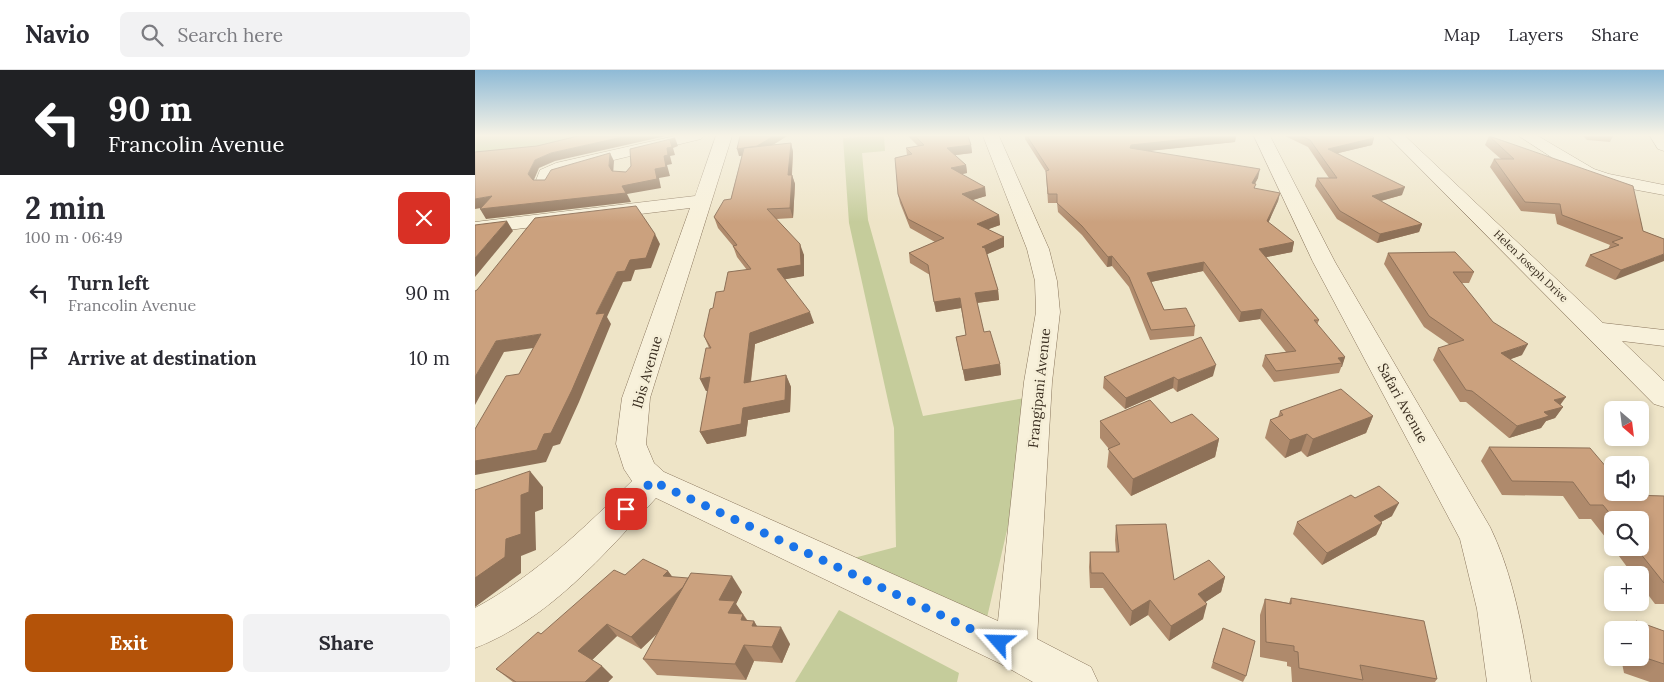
<!DOCTYPE html>
<meta charset="utf-8">
<style>
body{margin:0;font-family:Lora,serif;background:#f2f2f3;color:#2b2b33;height:100vh;display:flex;flex-direction:column;font-size:19px;white-space:nowrap}
*{box-sizing:border-box;margin:0}
p{font-size:16px;color:#7c7c81}
.icon{flex:none;width:28px;height:28px;fill:none;stroke:currentColor;stroke-width:2;stroke-linecap:round;stroke-linejoin:round}
.map{position:relative;flex:1;overflow:hidden}
.sheet{display:flex;flex-direction:column;background:#fff;width:475px}
.sheet>*{flex:none}
.banner{background:#202124;color:#fff;overflow:hidden}
.needle{width:32px;rotate:152deg}
.buttons{position:absolute;left:1129px;top:331px;display:grid;gap:10px}
.buttons a{display:grid;place-items:center;width:45px;height:45px;border-radius:8px;background:#fff;box-shadow:0 2px 8px #0003;font-size:25px}
.pin{position:absolute;display:grid;place-items:center;width:42px;height:42px;color:#fff;margin:-21px;border-radius:10px;box-shadow:0 2px 8px #0006}
.me{position:absolute;width:55px;margin:-28px;rotate:295deg;stroke-linejoin:round;filter:drop-shadow(0 0 4px #0008)}
.turn{display:flex;align-items:center;gap:18px;height:105px;padding:0 25px;font-size:22px}
.turn .icon{width:65px;height:65px;stroke-width:2.5}
.turn b{display:block;font-size:35px;line-height:42px}
.round{display:grid;place-items:center;flex:none;width:52px;height:52px;border-radius:8px;background:#f2f2f3}
.head{display:flex;align-items:center;justify-content:space-between;height:85px;padding:0 25px}
h1{font-size:30px;font-weight:700;line-height:38px}
.action{display:flex;gap:10px;margin-top:auto;padding:10px 25px}
.action a{flex:1;height:58px;border-radius:8px;background:#b45309;color:#fff;font-size:20px;font-weight:700;line-height:58px;text-align:center}
.action a+a{background:#f2f2f3;color:#2b2b33}
ul{padding:0;list-style:none}
li{display:flex;align-items:center;gap:15px;height:65px;padding:0 25px}
li div{flex:1}
li b{display:block;font-size:19px}
li em{font-style:normal}
header{display:flex;align-items:center;gap:30px;box-sizing:border-box;height:70px;padding:0 25px;background:#fff;border-bottom:1px solid #e1e1e2}
header strong{font-size:24px}
nav{display:flex;gap:28px;margin-inline-start:auto;font-size:18px}
.search{width:350px;height:45px;background:#f2f2f3;display:flex;align-items:center;gap:12px;box-sizing:border-box;padding:0 18px;border-radius:8px;color:#7c7c81;font-size:19px}
main{display:flex;flex:1;min-height:0}
.map>svg:first-child{display:block}
</style>
<header>
<strong>Navio</strong>
<div class="search"><svg class="icon" aria-label="search" viewBox="0 0 24 24"><circle cx="10" cy="10" r="6"/><path d="M15 15l6 6"/></svg>Search here</div>
<nav><a>Map</a><a>Layers</a><a>Share</a></nav>
</header>
<main>
<section class="sheet">
<div class="banner">
<div class="turn"><svg class="icon" aria-label="left" viewBox="0 0 24 24"><path d="M17 20v-9H6M10 6l-5 5 5 5"/></svg><div><b>90 m</b>Francolin Avenue</div></div>
</div>
<div class="head"><div><h1>2 min</h1><p>100 m · 06:49</p></div><a class="round" style="background:#d93025;color:#fff"><svg class="icon" aria-label="close" viewBox="0 0 24 24"><path d="M6 6l12 12M18 6L6 18"/></svg></a></div>
<ul>
<li><svg class="icon" aria-label="left" viewBox="0 0 24 24"><path d="M17 20v-9H6M10 6l-5 5 5 5"/></svg><div><b>Turn left</b><p>Francolin Avenue</p></div><em>90 m</em></li>
<li><svg class="icon" aria-label="arrive" viewBox="0 0 24 24"><path d="M6 21V4h12l-3 4 3 4H6"/></svg><div><b>Arrive at destination</b></div><em>10 m</em></li>
</ul>
<div class="action"><a>Exit</a><a>Share</a></div>
</section>
<div class="map">
<svg width="1189" height="612" viewBox="0 0 1189 612">
<rect width="100%" height="100%" fill="#eee4c7"/>
<!-- green -->
<g fill="#c5cc9b">
<polygon points="0,66 121,66 68,78 0,86"/>
<polygon points="409,66 410,81 387,83 393,150 448,346 550,328 540,425 511,552 371,490 421,477 419,358 374,153 368,68"/>
<polygon points="364,540 484,603 482,612 320,612"/>
</g>
<g fill="none" stroke-linecap="round" stroke-linejoin="round">
<!-- minor casing -->
<g stroke="#8a765d" stroke-width="1">
<g id="minor">
<polygon points="200,66 229,66 226,69 93,101 79,107 75,117 63,117 60,113 65,100 81,93"/>
<path d="M241,66H257L175,328L171,374L179,393L189,402L523,551L549,312L561,242L560,211L552,179L508,66H524L574,179L582,211L585,242L577,312L562,569L616,597L623,612H558L526,594L181,428C130,484 73,550 0,578V538C60,506 109,458 157,411L149,399L141,374L147,328L215,138L0,164V152L220,126Z"/>
<path d="M779,66H795L860,192L1015,457C1038,504 1048,561 1056,612H1012L1002,539L985,469L838,192Z"/>
<polygon points="913,66 930,66 1128,253 1189,260 1189,276 1147,271 1189,311 1189,337 1179,334"/>
<polygon points="1044,66 1063,66 1119,99 1134,104 1189,115 1189,125 1130,114 1107,107"/>
<polygon points="1175,66 1189,66 1189,81 1183,79"/>
</g>
</g>
<!-- minor -->
<use href="#minor" fill="#f8f1db" fill-rule="evenodd"/>
</g>
<!-- wall -->
<g fill="#af8a6c">
<polygon points="265,66 312,66 298,75 316,73 318,82 317,105 320,114 318,148 301,149 329,185 329,206 310,209 339,253 280,274 276,312 311,305 316,317 315,342 273,350 271,366 232,374 225,362 233,321 231,321 225,309 234,278 229,266 238,238 249,221 272,200 262,187 258,176 243,158 239,147 256,129 267,85 264,86"/>
<polygon points="433,66 493,66 496,75 497,83 480,85 491,95 492,103 487,104 511,126 497,130 524,145 525,155 513,159 529,177 512,184 523,220 524,230 502,233 509,262 525,294 526,305 490,311 481,267 491,265 486,238 461,242 455,205 435,193 434,183 460,172 435,158 425,133 423,124 432,85 431,78 443,76"/>
<polygon points="550,66 761,66 760,72 671,81 783,108 780,113 780,119 805,123 803,131 793,153 819,172 817,182 791,187 844,250 842,255 870,287 864,303 799,312 787,296 790,285 811,282 785,249 764,252 728,201 676,212 689,240 720,256 719,266 675,270 654,217 637,196 632,197 607,165 583,142 582,133 573,133 571,102 550,69"/>
<polygon points="810,66 897,66 899,68 897,75 863,83 927,125 906,131 947,154 944,162 902,173 862,149 840,116 842,108 854,108 833,77"/>
<polygon points="1014,66 1168,161 1189,169 1140,210 1110,196 1115,185 1133,179 1135,175 1082,154 1080,144 1046,141 1015,97 1019,89 1026,89 1010,75"/>
<polygon points="1108,66 1138,66 1135,72 1112,70"/>
<polygon points="913,183 999,202 994,213 986,213 1018,252 1047,285 1035,289 1088,337 1080,348 1071,351 1066,358 1034,368 991,332 985,332 958,290 963,278 975,275 949,257 909,194"/>
<polygon points="738,306 702,322 698,318 650,339 628,318 629,307"/>
<polygon points="805,341 898,346 891,363 832,387 826,381 810,388 790,368 795,350 803,347"/>
<polygon points="625,351 696,353 744,369 740,387 656,426 632,397 634,379 625,368"/>
<polygon points="1014,377 1154,425 1189,426 1189,534 1180,534 1165,514 1165,505 1158,505 1138,478 1165,478 1165,450 1138,450 1138,477 1116,449 1104,449 1088,426 1027,425 1006,391"/>
<polygon points="880,428 917,446 906,452 907,453 901,465 847,495 818,464 822,452"/>
<polygon points="641,455 699,510 750,507 746,522 730,532 728,549 694,571 673,545 655,556 628,518 615,518 614,497 615,482 641,482 640,470"/>
<polygon points="193,501 197,507 267,522 261,534 273,551 279,551 282,557 315,574 307,593 279,591 271,610 182,605 168,589 183,563 166,579 142,566 117,590 138,607 133,612 38,612 21,599 66,564 150,505"/>
<polygon points="816,528 962,609 960,612 817,612 816,597 812,596 812,592 785,587 785,545 790,529 814,533"/>
<polygon points="1161,551 1189,561 1189,612 1175,612 1149,603 1146,588 1165,588 1165,560 1152,560"/>
<polygon points="748,558 771,606 768,612 736,598"/>
</g>
<!-- shaded-wall -->
<g fill="#8e7158">
<polygon points="152,66 191,66 80,91 64,98 58,112 53,104 60,90 76,83"/>
<polygon points="299,66 312,66 283,84 264,86 262,79"/>
<polygon points="741,66 761,66 760,72 655,83 656,75"/>
<polygon points="200,68 203,76 198,78 200,85 195,86 197,94 192,95 195,106 184,108 186,118 152,124 156,132 11,149 5,139 147,116 180,99 189,86 195,70"/>
<polygon points="899,68 897,75 851,86 853,79"/>
<polygon points="316,73 318,82 316,115 313,105"/>
<polygon points="496,75 497,83 473,86 472,78"/>
<polygon points="135,83 139,91 138,105 134,96"/>
<polygon points="491,95 492,103 477,106 476,98"/>
<polygon points="785,99 783,108 776,121 777,113"/>
<polygon points="317,105 320,114 318,148 315,138"/>
<polygon points="510,117 511,126 488,133 487,124"/>
<polygon points="930,117 927,125 894,134 897,126"/>
<polygon points="805,123 803,131 790,160 792,151"/>
<polygon points="17,126 23,135 0,139 0,129"/>
<polygon points="524,145 525,155 503,163 502,154"/>
<polygon points="32,151 38,161 0,207 0,188"/>
<polygon points="947,154 944,162 902,173 905,164"/>
<polygon points="180,164 185,174 176,198 160,200 156,211 148,212 132,247 136,254 104,332 85,374 78,376 71,392 0,405 0,391 121,244 142,202 155,190"/>
<polygon points="529,167 529,177 508,186 507,177"/>
<polygon points="819,172 817,182 782,189 784,179"/>
<polygon points="325,174 329,185 329,206 306,210 302,199"/>
<polygon points="1189,184 1189,191 1140,210 1146,200"/>
<polygon points="637,186 637,196 632,197 633,187"/>
<polygon points="729,192 728,201 671,213 672,203"/>
<polygon points="523,220 524,230 501,233 500,223"/>
<polygon points="485,228 486,238 461,242 459,232"/>
<polygon points="787,239 785,249 764,252 766,242"/>
<polygon points="335,242 339,253 280,274 274,325 269,313 275,263"/>
<polygon points="66,264 73,276 29,282 0,335 0,307 21,271"/>
<polygon points="1053,274 1047,285 1020,295 1026,283"/>
<polygon points="870,287 867,297 866,297 867,293 863,288"/>
<polygon points="525,294 526,305 490,311 488,300"/>
<polygon points="741,295 738,306 702,322 703,310"/>
<polygon points="311,305 316,317 315,342 273,350 271,366 232,374 225,362 268,338"/>
<polygon points="235,307 241,319 231,321 225,309"/>
<polygon points="699,307 698,318 650,339 651,328"/>
<polygon points="1091,327 1083,338 1079,330"/>
<polygon points="1088,337 1080,348 1071,351 1066,358 1034,368 1042,356 1069,342"/>
<polygon points="898,346 891,363 832,387 838,369"/>
<polygon points="832,364 826,381 810,388 815,370"/>
<polygon points="744,369 740,387 656,426 658,409"/>
<polygon points="55,401 68,417 68,439 60,442 61,480 46,486 46,503 0,537 0,508 46,425"/>
<polygon points="924,433 917,446 893,459 899,446"/>
<polygon points="907,453 901,465 847,495 852,483"/>
<polygon points="193,501 202,513 188,506"/>
<polygon points="257,506 267,522 261,534 278,560 264,559 244,530"/>
<polygon points="750,507 746,522 720,539 723,524"/>
<polygon points="218,508 226,520 166,579 156,567"/>
<polygon points="675,530 673,545 655,556 657,541"/>
<polygon points="732,534 728,549 694,571 696,556"/>
<polygon points="279,551 289,568 277,556"/>
<polygon points="132,554 142,566 114,593 103,581"/>
<polygon points="306,557 315,574 307,593 297,577"/>
<polygon points="269,575 279,591 271,610 260,594"/>
<polygon points="127,596 138,607 133,612 110,612"/>
</g>
<!-- building -->
<g fill="#cba17e" stroke="#8e7158">
<polygon points="103,66 152,66 76,83 60,90 53,104 58,110 70,110 76,100 135,83 134,96 137,101 151,102 156,96 155,79 200,68 195,70 197,77 192,78 193,85 189,86 191,97 180,99 182,109 147,116 151,123 5,139 17,126 0,129 0,82 62,76"/>
<polygon points="265,66 299,66 282,76 262,79"/>
<polygon points="440,66 493,66 496,75 472,78 491,95 476,98 510,117 487,124 524,145 502,154 529,167 507,177 510,178 523,220 500,223 509,262 515,261 525,294 488,300 481,267 491,265 485,228 459,232 453,195 434,183 469,168 433,149 423,124 420,88 437,84 431,78 449,75"/>
<polygon points="552,66 741,66 656,75 655,78 785,99 777,113 781,114 779,118 805,123 792,151 819,172 784,179 844,250 839,250 870,287 863,288 867,293 801,301 790,285 821,281 787,239 766,242 729,192 672,203 689,240 711,238 720,256 676,260 654,207 637,186 633,187 607,156 582,133 582,124 573,124 571,101 574,100"/>
<polygon points="826,66 897,66 899,68 853,79 930,117 897,126 947,154 905,164 865,141 842,108 862,108 835,70"/>
<polygon points="1014,66 1158,116 1168,161 1189,169 1189,184 1146,200 1115,185 1144,175 1137,172 1148,168 1087,145 1085,134 1050,132 1019,89 1039,89"/>
<polygon points="316,73 313,105 317,105 315,138 292,139 325,174 326,195 302,199 335,242 275,263 269,313 311,305 310,330 268,338 266,354 225,362 235,307 225,309 231,278 236,278 229,266 235,239 238,238 241,222 249,221 253,202 276,199 258,176 262,175 239,147 249,130 256,129 269,78"/>
<polygon points="161,136 180,164 171,188 155,190 150,201 142,202 121,244 130,243 97,320 76,363 69,364 62,380 0,391 0,359 31,306 44,304 66,264 21,271 0,307 0,221 2,220 60,148"/>
<polygon points="32,151 0,188 0,155"/>
<polygon points="980,182 999,202 978,202 1018,252 1053,274 1026,283 1091,327 1079,330 1088,337 1069,342 1074,346 1042,356 997,321 991,320 963,278 989,270 954,246 913,183"/>
<polygon points="726,267 741,295 703,310 699,307 651,328 629,307"/>
<polygon points="866,319 898,346 838,369 832,364 815,370 795,350 808,345 805,341"/>
<polygon points="675,330 696,353 717,344 744,369 658,409 633,379 645,374 625,351"/>
<polygon points="1014,377 1115,378 1138,405 1138,422 1152,422 1154,425 1189,426 1189,513 1161,478 1165,478 1165,450 1140,450 1128,435 1115,435 1098,412 1037,411"/>
<polygon points="55,401 54,422 46,425 46,464 31,469 30,487 0,508 0,420"/>
<polygon points="904,416 924,433 899,446 907,453 852,483 822,452 876,425 880,428"/>
<polygon points="691,454 699,510 734,490 750,507 723,524 732,534 696,556 675,530 657,541 628,503 616,503 615,482 644,482 641,455"/>
<polygon points="168,489 193,501 188,506 213,508 208,517 156,567 132,554 103,581 127,596 110,612 41,612 21,599 63,562 66,564 139,500 150,505"/>
<polygon points="216,503 257,506 244,530 260,531 253,543 268,544 266,550 279,551 277,556 306,557 297,577 269,575 260,594 168,589"/>
<polygon points="816,528 949,551 962,609 885,595 888,610 824,598 823,582 819,581 819,576 791,572 790,529 816,534"/>
<polygon points="1161,551 1189,561 1189,594 1168,587 1165,570 1165,560 1163,560"/>
<polygon points="748,558 780,571 771,606 738,592"/>
</g>
<!-- sky -->
<linearGradient id="sky" x2="0" y2="1"><stop stop-color="#8ebad6"/><stop offset="0.43" stop-color="#f7f3e6"/><stop offset="1" stop-color="#f7f3e6" stop-opacity="0"/></linearGradient>
<rect width="1189" height="152" fill="url(#sky)"/>
<g fill="none" stroke-linecap="round" stroke-linejoin="round">
<!-- route -->
<polyline stroke="#1a73e8" stroke-width="9" stroke-dasharray="0 16.2" points="151,439 177,411 524,572"/>
</g>
<g text-anchor="middle" dominant-baseline="central" stroke-width="5" stroke-linejoin="round" paint-order="stroke">
<!-- far-street labels -->
<g font-size="11" fill="#3a2e20" stroke="#f5eed7">
<text transform="translate(1056 196) rotate(44)">Helen Joseph Drive</text>
</g>
<!-- street labels -->
<g font-size="14" fill="#3a2e20" stroke="#f5eed7">
<text transform="translate(172 302) rotate(-74)">Ibis Avenue</text>
<text transform="translate(564 318) rotate(-84)">Frangipani Avenue</text>
<text transform="translate(928 333) rotate(61)">Safari Avenue</text>
</g>
</g>
</svg>
<div class="buttons">
<a><svg class="needle" viewBox="-14 -14 28 28"><path d="M0-13l5 13h-10z" fill="#e53935"/><path d="M0 13l5-13h-10z" fill="#7c7c81"/></svg></a>
<a><svg class="icon" aria-label="sound" viewBox="0 0 24 24"><path d="M4 9h4l5-4v14l-5-4H4zM17 9q2 3 0 6"/></svg></a>
<a><svg class="icon" aria-label="search" viewBox="0 0 24 24"><circle cx="10" cy="10" r="6"/><path d="M15 15l6 6"/></svg></a>
<a>+</a>
<a>−</a>
</div>
<div class="pin" style="left:151px;top:439px;background:#d93025"><svg class="icon" aria-label="arrive" viewBox="0 0 24 24"><path d="M6 21V4h12l-3 4 3 4H6"/></svg></div>
<svg class="me" style="left:524px;top:572px" viewBox="-20 -20 40 40"><path d="M0-17L14 15 0 8-14 15z" fill="#1a73e8" stroke="#fff" stroke-width="4"/></svg>
</div>
</main>
